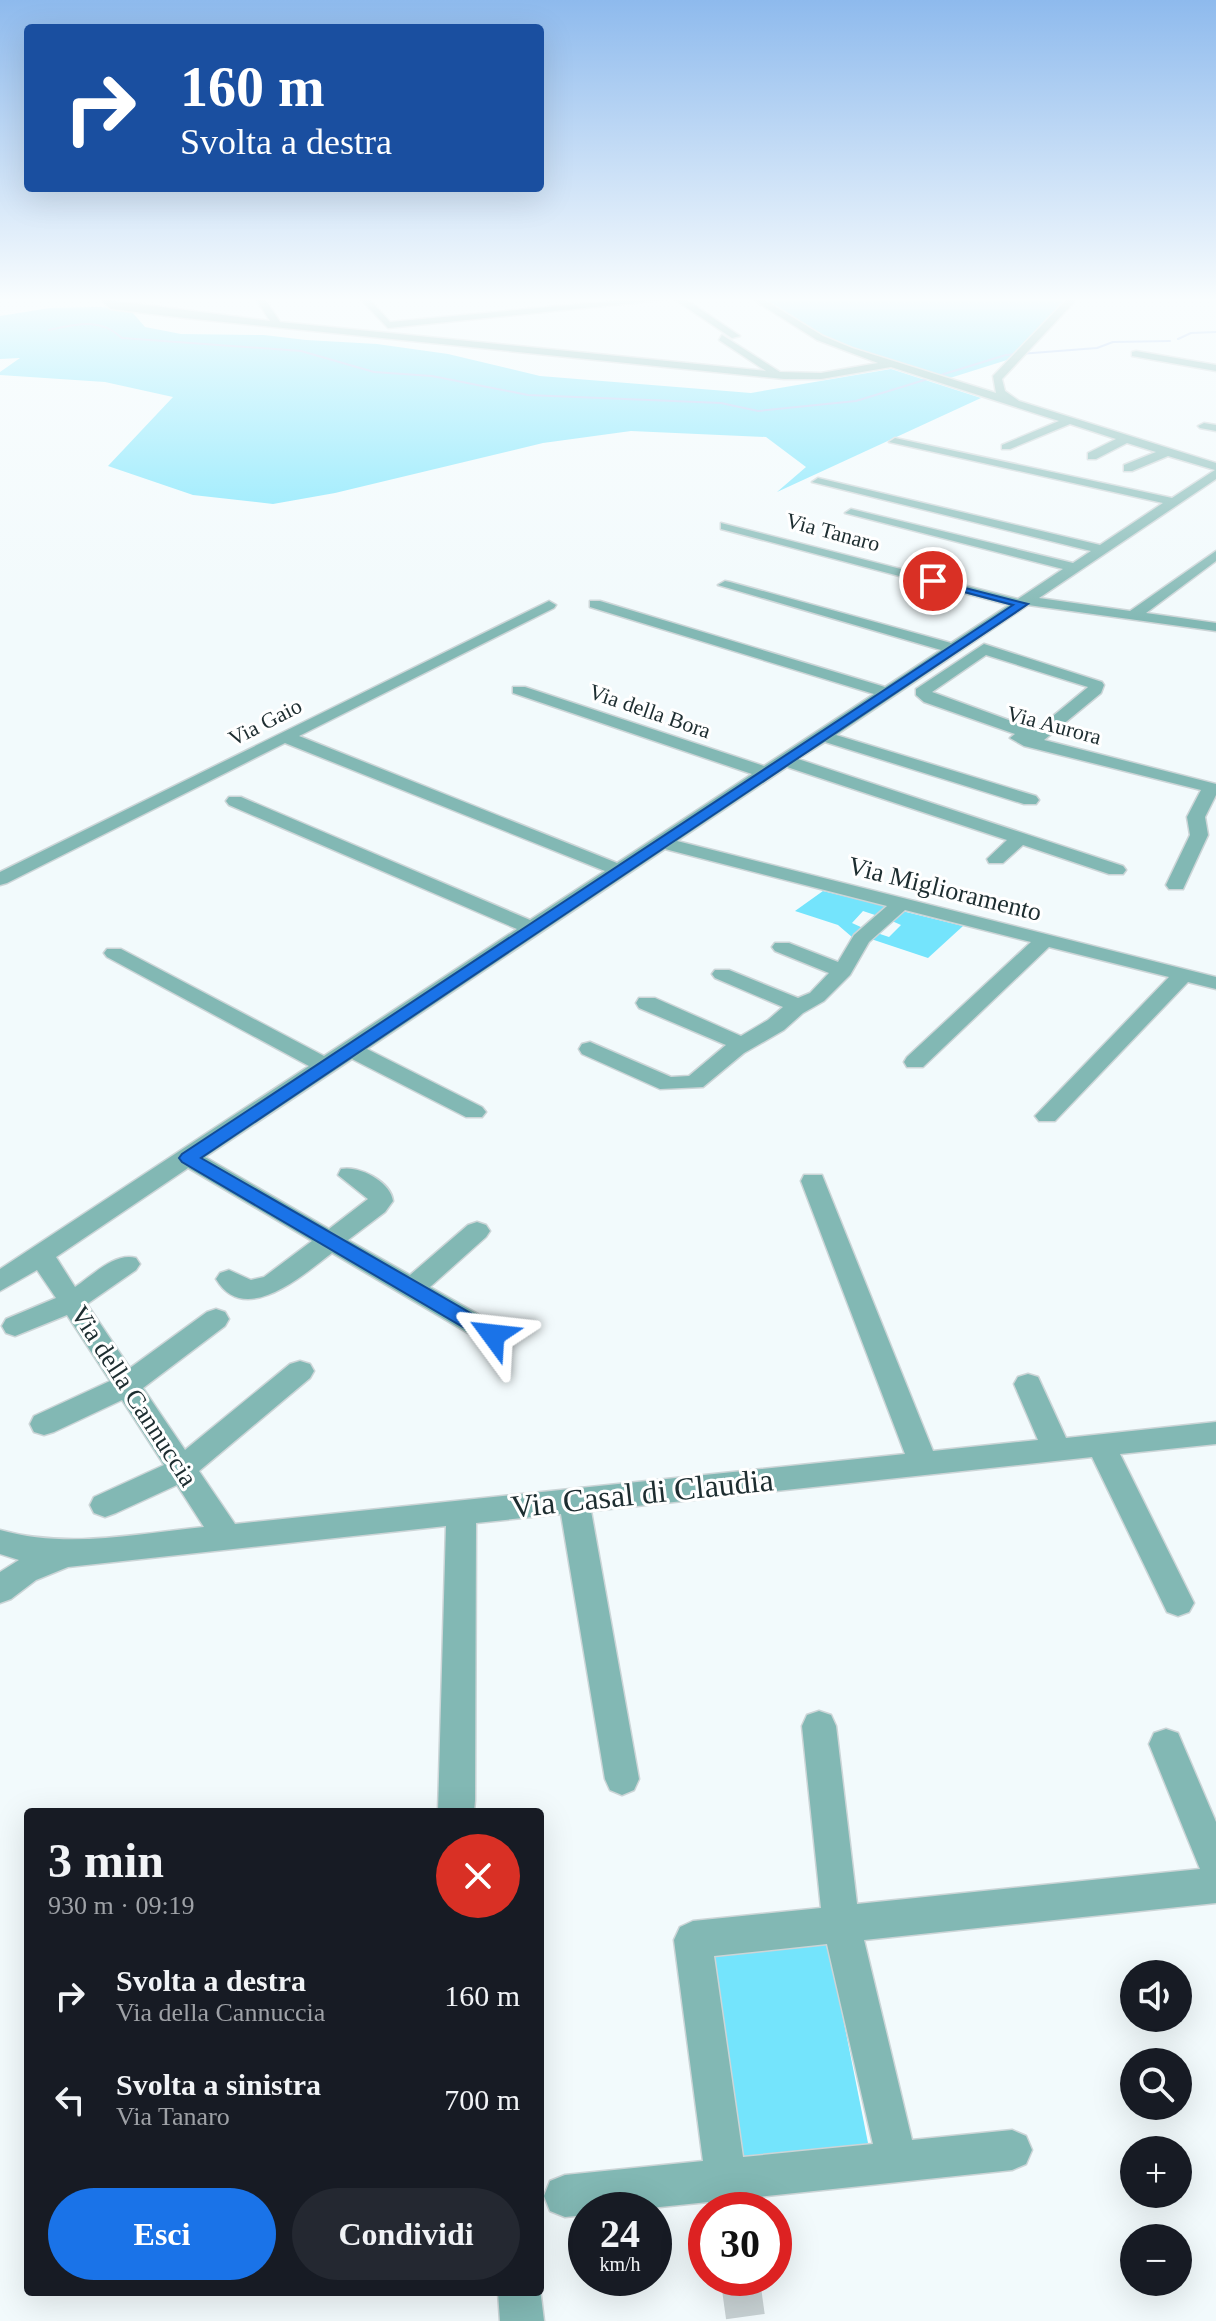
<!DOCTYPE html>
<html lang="it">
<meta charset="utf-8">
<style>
body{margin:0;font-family:Georgia,serif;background:#242831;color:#f1f3f6;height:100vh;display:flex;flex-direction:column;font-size:30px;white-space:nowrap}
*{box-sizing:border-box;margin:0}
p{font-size:26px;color:#9ea1a6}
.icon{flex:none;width:44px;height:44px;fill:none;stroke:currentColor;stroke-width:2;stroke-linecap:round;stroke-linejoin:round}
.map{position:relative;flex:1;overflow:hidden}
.panel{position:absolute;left:24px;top:1808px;width:520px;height:488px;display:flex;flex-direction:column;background:#171b24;border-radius:8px;box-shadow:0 8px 32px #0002}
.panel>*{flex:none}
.banner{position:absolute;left:24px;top:24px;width:520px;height:168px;border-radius:8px;box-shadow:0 8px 32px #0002;background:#1a4fa0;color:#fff;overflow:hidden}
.fabs{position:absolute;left:1120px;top:1960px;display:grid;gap:16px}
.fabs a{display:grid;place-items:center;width:72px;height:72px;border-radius:50%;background:#171b24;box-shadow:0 8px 32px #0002;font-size:40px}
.speed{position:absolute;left:568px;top:2192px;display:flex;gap:16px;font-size:40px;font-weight:700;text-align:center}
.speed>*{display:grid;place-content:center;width:104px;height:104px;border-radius:50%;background:#171b24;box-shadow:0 8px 32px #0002;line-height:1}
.speed small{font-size:20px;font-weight:400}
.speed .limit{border:12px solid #d22;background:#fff;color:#111}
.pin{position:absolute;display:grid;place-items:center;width:68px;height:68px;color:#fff;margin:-34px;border:4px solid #fff;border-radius:50%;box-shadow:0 2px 8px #0007}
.me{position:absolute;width:88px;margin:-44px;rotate:300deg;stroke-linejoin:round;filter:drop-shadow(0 0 6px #0008)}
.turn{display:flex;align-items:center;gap:28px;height:168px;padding:0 24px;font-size:36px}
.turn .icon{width:104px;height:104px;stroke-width:2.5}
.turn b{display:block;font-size:56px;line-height:68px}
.round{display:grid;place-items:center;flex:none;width:84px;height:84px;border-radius:42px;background:#242831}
.summary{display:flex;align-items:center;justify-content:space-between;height:136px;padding:0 24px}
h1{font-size:48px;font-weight:700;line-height:60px}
.primary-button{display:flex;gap:16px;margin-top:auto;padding:16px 24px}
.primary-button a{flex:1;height:92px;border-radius:48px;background:#1a73e8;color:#fff;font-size:32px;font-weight:700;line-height:92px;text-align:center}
.primary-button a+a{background:#242831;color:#f1f3f6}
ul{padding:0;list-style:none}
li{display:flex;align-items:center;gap:24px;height:104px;padding:0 24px}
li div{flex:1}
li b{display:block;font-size:30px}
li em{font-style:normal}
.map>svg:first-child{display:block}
</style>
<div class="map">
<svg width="1216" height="2321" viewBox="0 0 1216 2321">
<rect width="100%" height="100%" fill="#f2fafc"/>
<!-- green -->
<g fill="#74e4fc">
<polygon points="761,299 1066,299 1007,360 950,378 987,390 983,391 834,344"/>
<polygon points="101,307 131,311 145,327 181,334 264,335 306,340 377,344 448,354 540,376 751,393 891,369 981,398 777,492 806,467 766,437 631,431 543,443 335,493 273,504 193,495 108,466 173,397 105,382 0,375 0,372 20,358 0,359 0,316 50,308"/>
<polygon points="823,891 889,907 878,916 863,911 852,923 863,928 852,937 838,925 795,911"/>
<polygon points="902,911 963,926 928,958 871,939 877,933 889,937 901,925 892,921"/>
<polygon points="828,1943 869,2148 742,2163 712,1955"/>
</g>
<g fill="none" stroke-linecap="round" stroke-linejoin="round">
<!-- stream -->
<g stroke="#a7c4f4" stroke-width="2">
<path d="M49,330C76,324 100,317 122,338L301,351L374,372L432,376L528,395L721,403L758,411L856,401L1006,355L1097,348L1113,342L1170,341"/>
<polyline points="1178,339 1191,333 1216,332"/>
</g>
<!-- minor-tunnel -->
<polyline stroke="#c7d1d3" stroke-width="39" stroke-dasharray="39 19" stroke-linecap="butt" points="740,2278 746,2321"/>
<!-- minor casing -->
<g stroke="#ccd5d7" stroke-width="3">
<g id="minor">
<path d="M100,299L270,321L256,299H265L280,322L766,371L719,340L722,335L780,372L821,373L878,363L817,340L752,299H763L823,336L852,348L996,393L993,376L1067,299H1077L1002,379L1005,391L1019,401L1216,463V479L1039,598L1130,611L1216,551V561L1146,613L1216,623V631L1028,605L836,735L1036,796L1039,800L1036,804H1024L825,742L798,759L1123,866L1126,870L1123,874H1109L1023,845L1003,863H989L987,859L1007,840L787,767L677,841L1216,977V989L1188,982L1055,1121H1039L1035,1116L1169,977L1049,947L923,1067H907L904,1062L907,1057L1031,942L905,910L869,942L850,975L824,1001L803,1013L784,1030L744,1053L703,1087L660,1089L582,1054L579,1049L582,1044L590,1042L671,1077L689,1076L726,1045L639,1008L636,1003L639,998H655L741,1036L768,1020L783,1007L715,978L712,974L715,970H729L798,998L810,993L829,973L775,951L772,947L775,943H789L838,962L854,935L887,906L665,849L367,1049L482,1107L486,1112L482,1117H466L352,1059L205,1157L329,1229L368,1199L338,1175L341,1169C359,1165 391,1182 393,1201L385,1212L348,1240L410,1275L468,1225L477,1222L486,1225L490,1231L486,1237L430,1287L503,1328L506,1335L503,1342L493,1345L483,1342L332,1253C304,1274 245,1328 216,1279L220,1273L229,1270L251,1280L264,1277L312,1241L188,1168L56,1257L75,1287C93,1275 115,1252 136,1258L140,1264L136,1270L87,1304L130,1368L207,1312L216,1309L225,1312L229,1319L225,1326L143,1388L185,1450L290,1364L300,1361L310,1364L314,1371L310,1378L199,1471L235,1524L905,1454L801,1181L804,1175H822L933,1451L1038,1440L1014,1384L1018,1377L1028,1374L1038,1377L1066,1438L1216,1422V1444L1120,1454L1194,1603L1189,1612L1178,1616L1167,1612L1092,1457L591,1511L639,1779L634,1790L622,1795L610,1790L605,1779L561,1514L476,1523L475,1800L474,1812H438L446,1526L68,1567L36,1580L11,1599L0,1603V1572L19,1560L0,1554V1530C67,1549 136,1534 204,1527L177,1485L116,1513L105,1517L94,1513L90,1505L94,1497L164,1465L122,1400L54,1432L44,1435L34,1432L30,1424L34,1416L110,1381L67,1315L15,1336L6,1333L2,1326L6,1319L56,1298L37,1270L0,1291V1269L309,1066L107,957L104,953L107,949H121L324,1056L517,929L229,805L226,801L229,797H241L530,920L605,871L285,743L7,883L0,885V872L549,601L556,605L554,608L299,736L617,863L752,774L513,693V687H525L764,766L874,694L590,607V601H600L885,687L941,650L718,585L725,581L730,582L951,643L1009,605L721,529V523L1018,599L1063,569L845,513L851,509L1073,563L1091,551L812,482L818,478L1100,545L1163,503L889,442L895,438L1172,498L1215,470L1168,456L1132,471H1124V465L1156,452L1127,443L1096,459H1088V453L1116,439L1070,424L1010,449H1002V445L1059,421L891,367L821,379H784L185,318L111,309Z"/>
<polygon points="360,299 369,299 390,322 633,299 672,299 388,328"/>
<polygon points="674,299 685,299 740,336 732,338"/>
<polygon points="1136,351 1216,365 1216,371 1132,356 1132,352"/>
<polygon points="1204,423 1216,425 1216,431 1200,428 1198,426"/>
<path d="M984,644L1102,682L1104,685L1101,693L1044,740L1216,784V795L1205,817L1208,835L1183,889H1169L1166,885L1190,835L1187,817L1201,790L1024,746L1010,738L1015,734L924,702L916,695V689ZM986,655L1088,687L1087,688L1036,730L932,692Z"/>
<path d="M819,1711L831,1715L836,1726L857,1904L1200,1869L1149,1744L1154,1733L1166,1729L1178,1733L1216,1822V1903L864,1940L912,2140L1012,2130L1026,2136L1032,2150L1026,2164L1012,2170L749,2198L751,2210H709L708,2202L631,2210H586V2215L565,2217L550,2211L544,2196L550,2181L565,2175L703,2161L674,1940L680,1927L693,1921L821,1908L802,1726L807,1715ZM827,1944L873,2144L743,2157L714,1956Z"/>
<polygon points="540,2288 544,2321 500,2321 498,2292 540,2292"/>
</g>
</g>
<!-- minor -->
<use href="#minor" fill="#82b8b4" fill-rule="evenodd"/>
</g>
<!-- sky -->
<linearGradient id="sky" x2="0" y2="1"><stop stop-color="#8ebaed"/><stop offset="0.48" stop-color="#f9fdfe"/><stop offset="1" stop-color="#f9fdfe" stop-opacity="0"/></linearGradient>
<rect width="1216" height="624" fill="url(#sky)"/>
<!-- route -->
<polygon fill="#1a73e8" stroke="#114b97" stroke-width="2" points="930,579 1028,604 201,1158 500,1330 503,1335 500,1340 485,1340 182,1162 179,1158 182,1154 1013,605 930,583"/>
<g text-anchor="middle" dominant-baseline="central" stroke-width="6" stroke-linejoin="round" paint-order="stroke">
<!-- far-street labels -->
<g font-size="22" fill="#1d2d30" stroke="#fff">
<text transform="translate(833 532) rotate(15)">Via Tanaro</text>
<text transform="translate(650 711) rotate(19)">Via della Bora</text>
<text transform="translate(265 722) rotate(-27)">Via Gaio</text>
<text transform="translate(1054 725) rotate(15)">Via Aurora</text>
</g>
<!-- street labels -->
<g font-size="26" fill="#1d2d30" stroke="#fff">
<text transform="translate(945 889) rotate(14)">Via Miglioramento</text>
<text transform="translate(134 1396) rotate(57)">Via della Cannuccia</text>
</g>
<!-- near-street labels -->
<g font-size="32" fill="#1d2d30" stroke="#fff">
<text transform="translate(642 1493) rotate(-6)">Via Casal di Claudia</text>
</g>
</g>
</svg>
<div class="fabs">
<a><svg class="icon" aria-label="sound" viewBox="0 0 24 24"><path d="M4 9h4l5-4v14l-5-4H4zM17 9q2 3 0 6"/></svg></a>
<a><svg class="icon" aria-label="search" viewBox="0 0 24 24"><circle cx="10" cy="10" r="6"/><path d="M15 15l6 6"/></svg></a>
<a>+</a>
<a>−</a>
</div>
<div class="speed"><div>24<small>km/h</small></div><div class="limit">30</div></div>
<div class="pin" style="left:933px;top:581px;background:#d93025"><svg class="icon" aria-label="arrive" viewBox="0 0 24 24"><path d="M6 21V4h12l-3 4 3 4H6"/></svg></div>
<svg class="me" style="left:493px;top:1335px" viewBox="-20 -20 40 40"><path d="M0-17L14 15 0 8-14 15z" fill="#1a73e8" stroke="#fff" stroke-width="4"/></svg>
<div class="banner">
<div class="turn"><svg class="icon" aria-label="right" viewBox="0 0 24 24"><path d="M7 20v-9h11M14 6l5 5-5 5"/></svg><div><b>160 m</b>Svolta a destra</div></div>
</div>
<section class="panel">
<div class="summary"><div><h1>3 min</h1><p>930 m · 09:19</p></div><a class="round" style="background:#d93025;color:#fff"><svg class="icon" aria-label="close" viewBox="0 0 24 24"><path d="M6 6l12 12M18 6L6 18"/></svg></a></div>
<ul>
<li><svg class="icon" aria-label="right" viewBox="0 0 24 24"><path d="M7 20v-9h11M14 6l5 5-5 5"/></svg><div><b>Svolta a destra</b><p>Via della Cannuccia</p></div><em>160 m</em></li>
<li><svg class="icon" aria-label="left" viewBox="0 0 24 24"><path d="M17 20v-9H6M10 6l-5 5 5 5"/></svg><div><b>Svolta a sinistra</b><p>Via Tanaro</p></div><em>700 m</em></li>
</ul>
<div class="primary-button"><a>Esci</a><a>Condividi</a></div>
</section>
</div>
